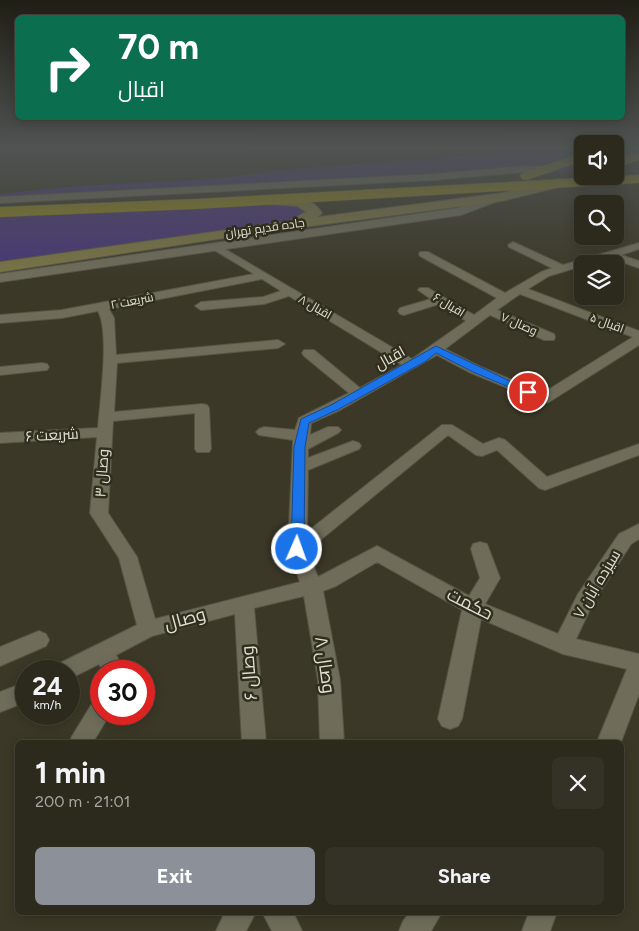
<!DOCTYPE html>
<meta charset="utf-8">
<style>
body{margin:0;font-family:Figtree,Cairo,sans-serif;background:#343226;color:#f1f3f6;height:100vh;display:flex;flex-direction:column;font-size:19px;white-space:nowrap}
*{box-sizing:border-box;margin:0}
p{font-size:16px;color:#a6a7a4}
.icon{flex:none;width:28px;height:28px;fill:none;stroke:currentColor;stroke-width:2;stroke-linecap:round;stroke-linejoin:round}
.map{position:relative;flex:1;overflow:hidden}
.drawer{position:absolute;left:15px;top:740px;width:609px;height:175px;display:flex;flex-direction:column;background:#2c2a1d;border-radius:8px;box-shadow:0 2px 12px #0003,0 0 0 1px #48463b}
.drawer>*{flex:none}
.hud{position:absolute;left:15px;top:15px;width:610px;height:105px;border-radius:8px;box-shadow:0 2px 12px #0003,0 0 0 1px #48463b;background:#0b6e4f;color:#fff;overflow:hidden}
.controls{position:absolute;left:574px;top:135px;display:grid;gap:10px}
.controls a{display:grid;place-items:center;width:50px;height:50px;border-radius:8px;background:#2c2a1d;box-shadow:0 2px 12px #0003,0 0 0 1px #48463b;font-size:25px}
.speed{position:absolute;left:15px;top:660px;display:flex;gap:10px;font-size:25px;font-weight:700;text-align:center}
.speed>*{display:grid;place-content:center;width:65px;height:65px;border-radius:50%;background:#2c2a1d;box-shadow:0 2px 12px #0003,0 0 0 1px #48463b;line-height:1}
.speed small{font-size:12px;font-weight:400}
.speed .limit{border:8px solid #d22;background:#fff;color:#111}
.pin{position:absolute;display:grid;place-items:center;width:42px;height:42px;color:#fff;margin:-21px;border:2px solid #fff;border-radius:50%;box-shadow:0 1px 5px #0007}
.me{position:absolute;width:55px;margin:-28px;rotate:2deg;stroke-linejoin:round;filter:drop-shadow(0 0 4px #0008)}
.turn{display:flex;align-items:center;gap:18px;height:105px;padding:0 20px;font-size:22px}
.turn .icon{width:65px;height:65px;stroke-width:2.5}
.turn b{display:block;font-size:35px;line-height:42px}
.round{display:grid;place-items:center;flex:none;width:52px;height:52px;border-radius:8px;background:#343226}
.summary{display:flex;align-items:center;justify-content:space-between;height:85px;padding:0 20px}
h1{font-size:30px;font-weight:700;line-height:38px}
.primary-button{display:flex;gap:10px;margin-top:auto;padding:10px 20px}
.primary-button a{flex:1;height:58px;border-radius:8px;background:#8c9099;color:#fff;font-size:20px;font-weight:700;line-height:58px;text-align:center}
.primary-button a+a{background:#343226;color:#f1f3f6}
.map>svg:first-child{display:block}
</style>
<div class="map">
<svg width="639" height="931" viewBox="0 0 639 931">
<rect width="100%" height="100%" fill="#3b3827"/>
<!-- green -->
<g fill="#493777">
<polygon points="525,148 582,148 582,154 555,166 582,157 582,169 524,177 545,170 0,200 0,194 10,193 78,186 210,179 284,170 483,154"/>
<polygon points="246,201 311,207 302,220 0,267 0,212"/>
</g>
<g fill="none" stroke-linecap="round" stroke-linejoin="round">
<!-- minor casing -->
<g stroke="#575646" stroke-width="2">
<g id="minor">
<polygon points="524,166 548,166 552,169 548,172 524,172 434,180 0,203 0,197 434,174"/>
<path d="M513,242L563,265L639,243V249L621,255L639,261V268L610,258L591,264H582V266L549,276L528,289L639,331V345L549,402L544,403L471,373L437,355L340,410L311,423L310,435L328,427H338L341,430L338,433L308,449V458L353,441L359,443L361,446L359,449L308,470L307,532L442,425H452L483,444L499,438L505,440L547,477L639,444V455L545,490L539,488L497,450L482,456L476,455L448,435L307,551L318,577L377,546L469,596L480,578L471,549L473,544L480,542L487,544L500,578L485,604L558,634L578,594L619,534L639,524V539L631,544L593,603L576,639L639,654V694L621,742H597L627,669L563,654L481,619L462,719L458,726L450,729L442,726L438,719L462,610L377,562L336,586L323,591L340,680L344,742H320L318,680L304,596L254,608L266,742H242L235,614L152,636L116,655L125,671H103L99,664L69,679V671H55L58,664L137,625L119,558L90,513L97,437L0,443V433L98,428C100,401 110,333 98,311L62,318L0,323V315L62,310L254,274L214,250L213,248L218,245L412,359L466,321L439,304L404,315L400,314L398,311L400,308L431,299L418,290L420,288H428L474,315L497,298L420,256L419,254L420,252H428L505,293L541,272L552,268L509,247L508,245ZM262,279L281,291L263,297L201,302L195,306L201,310L264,304L289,296L402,365L360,388L314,350H304L302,353L304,356L349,393L299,418L295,430L264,427L259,429L256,432L259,435L293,440L288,549L300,582L155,619L137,557L108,513L113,421L195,413V449L197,452H209L211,449L209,408L207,405L202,404L114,412L117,363L278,348L285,344L278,340L116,355L114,318L109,309ZM520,294L633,337L543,393L481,367L445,349L490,315L544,340H554L555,337L554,334L497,310Z"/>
<polygon points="42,363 47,364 49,367 47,370 0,375 0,367"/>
<polygon points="39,631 46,634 49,640 46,646 0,666 0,647"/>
<polygon points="26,682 26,702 0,712 0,692"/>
<polygon points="101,699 101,714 110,714 93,742 73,742 71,738 93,702"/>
<polygon points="225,912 256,912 246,931 216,931"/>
<polygon points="262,912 293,912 302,931 272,931"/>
<polygon points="410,912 442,912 431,931 399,931 403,921"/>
<polygon points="529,912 557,912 550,931 522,931"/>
</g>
</g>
<!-- tertiary casing -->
<g stroke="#575646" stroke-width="2">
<polygon id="tertiary" points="494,194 500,198 498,201 461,215 0,282 0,274 458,208"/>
</g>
<!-- secondary casing -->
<g stroke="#575646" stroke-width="2">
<path id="secondary" d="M559,179L565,183L564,186L502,201L258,233L0,272V262L289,221L306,212L297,206L261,204L259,201C266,193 300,198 310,202C315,204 319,208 322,213L318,217L502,193Z"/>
</g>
<!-- trunk casing -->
<g stroke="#575646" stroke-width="1">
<g id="trunk">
<polygon points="639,152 639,160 615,168 615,159"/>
<polygon points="582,153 582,161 527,180 522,179 520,176 522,173"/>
<polygon points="639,175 639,183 195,209 0,217 0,207 195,199"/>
</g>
</g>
<!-- minor -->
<use href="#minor" fill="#6f6d5a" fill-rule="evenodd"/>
<!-- tertiary -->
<use href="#tertiary" fill="#6f6d5a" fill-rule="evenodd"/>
<!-- secondary -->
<use href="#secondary" fill="#7a7445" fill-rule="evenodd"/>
<!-- trunk -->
<use href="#trunk" fill="#8c8121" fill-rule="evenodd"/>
</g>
<!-- sky -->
<linearGradient id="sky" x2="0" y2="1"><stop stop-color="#201f15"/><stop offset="0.53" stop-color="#4f5352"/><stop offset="1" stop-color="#4f5352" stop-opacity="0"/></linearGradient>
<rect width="639" height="278" fill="url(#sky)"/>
<!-- route -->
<polygon fill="#1a73e8" stroke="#114b97" points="436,346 533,392 528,395 525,394 473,372 436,353 426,361 339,409 309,423 305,447 304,549 302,552 293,552 291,549 294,447 301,419 331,405"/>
<g text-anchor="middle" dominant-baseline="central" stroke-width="5" stroke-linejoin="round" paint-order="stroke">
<!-- far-street labels -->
<g font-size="12" fill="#e1e0d5" stroke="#302e1d">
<text transform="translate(265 228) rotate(-8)">جاده قدیم تهران</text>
<text transform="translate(132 301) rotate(-11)">شریعت ۲</text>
<text transform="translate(449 305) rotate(31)">اقبال ۶</text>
<text transform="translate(315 307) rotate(30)">اقبال ۸</text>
<text transform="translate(607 323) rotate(20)">اقبال ۵</text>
<text transform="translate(519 324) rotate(24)">وصال ۷</text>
</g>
<!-- street labels -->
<g font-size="15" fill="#e1e0d5" stroke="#302e1d">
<text transform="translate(390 358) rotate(-29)">اقبال</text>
<text transform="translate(52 435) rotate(-3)">شریعت ۶</text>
<text transform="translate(102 473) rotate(-86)">وصال ۳</text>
<text transform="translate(597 584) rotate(-59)">سیزده آبان ۷</text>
</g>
<!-- near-street labels -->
<g font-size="18" fill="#e1e0d5" stroke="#302e1d">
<text transform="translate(470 604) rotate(27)">حکمت</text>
<text transform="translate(185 619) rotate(-15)">وصال</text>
<text transform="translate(325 665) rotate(82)">وصال ۸</text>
<text transform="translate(249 673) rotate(-94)">وصال ۶</text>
</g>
</g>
</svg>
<div class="controls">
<a><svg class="icon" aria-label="sound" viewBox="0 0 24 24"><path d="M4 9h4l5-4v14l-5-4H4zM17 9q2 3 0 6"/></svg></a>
<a><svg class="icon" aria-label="search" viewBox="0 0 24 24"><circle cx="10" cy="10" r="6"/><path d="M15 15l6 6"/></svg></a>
<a><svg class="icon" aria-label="layers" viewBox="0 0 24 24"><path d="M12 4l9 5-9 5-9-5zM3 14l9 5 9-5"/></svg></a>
</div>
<div class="speed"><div>24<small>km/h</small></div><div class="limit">30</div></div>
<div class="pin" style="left:528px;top:392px;background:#d93025"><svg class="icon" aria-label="arrive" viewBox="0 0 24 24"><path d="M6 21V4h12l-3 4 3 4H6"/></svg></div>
<svg class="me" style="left:297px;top:549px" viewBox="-20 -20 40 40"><circle r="17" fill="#1a73e8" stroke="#fff" stroke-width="3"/><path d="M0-11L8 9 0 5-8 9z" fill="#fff"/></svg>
<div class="hud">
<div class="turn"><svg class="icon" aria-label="right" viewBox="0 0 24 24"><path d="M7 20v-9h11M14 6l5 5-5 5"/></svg><div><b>70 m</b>اقبال</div></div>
</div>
<section class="drawer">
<div class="summary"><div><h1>1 min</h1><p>200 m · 21:01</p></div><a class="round"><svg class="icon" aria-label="close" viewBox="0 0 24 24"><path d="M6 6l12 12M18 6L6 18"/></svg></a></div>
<div class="primary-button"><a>Exit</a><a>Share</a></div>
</section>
</div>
